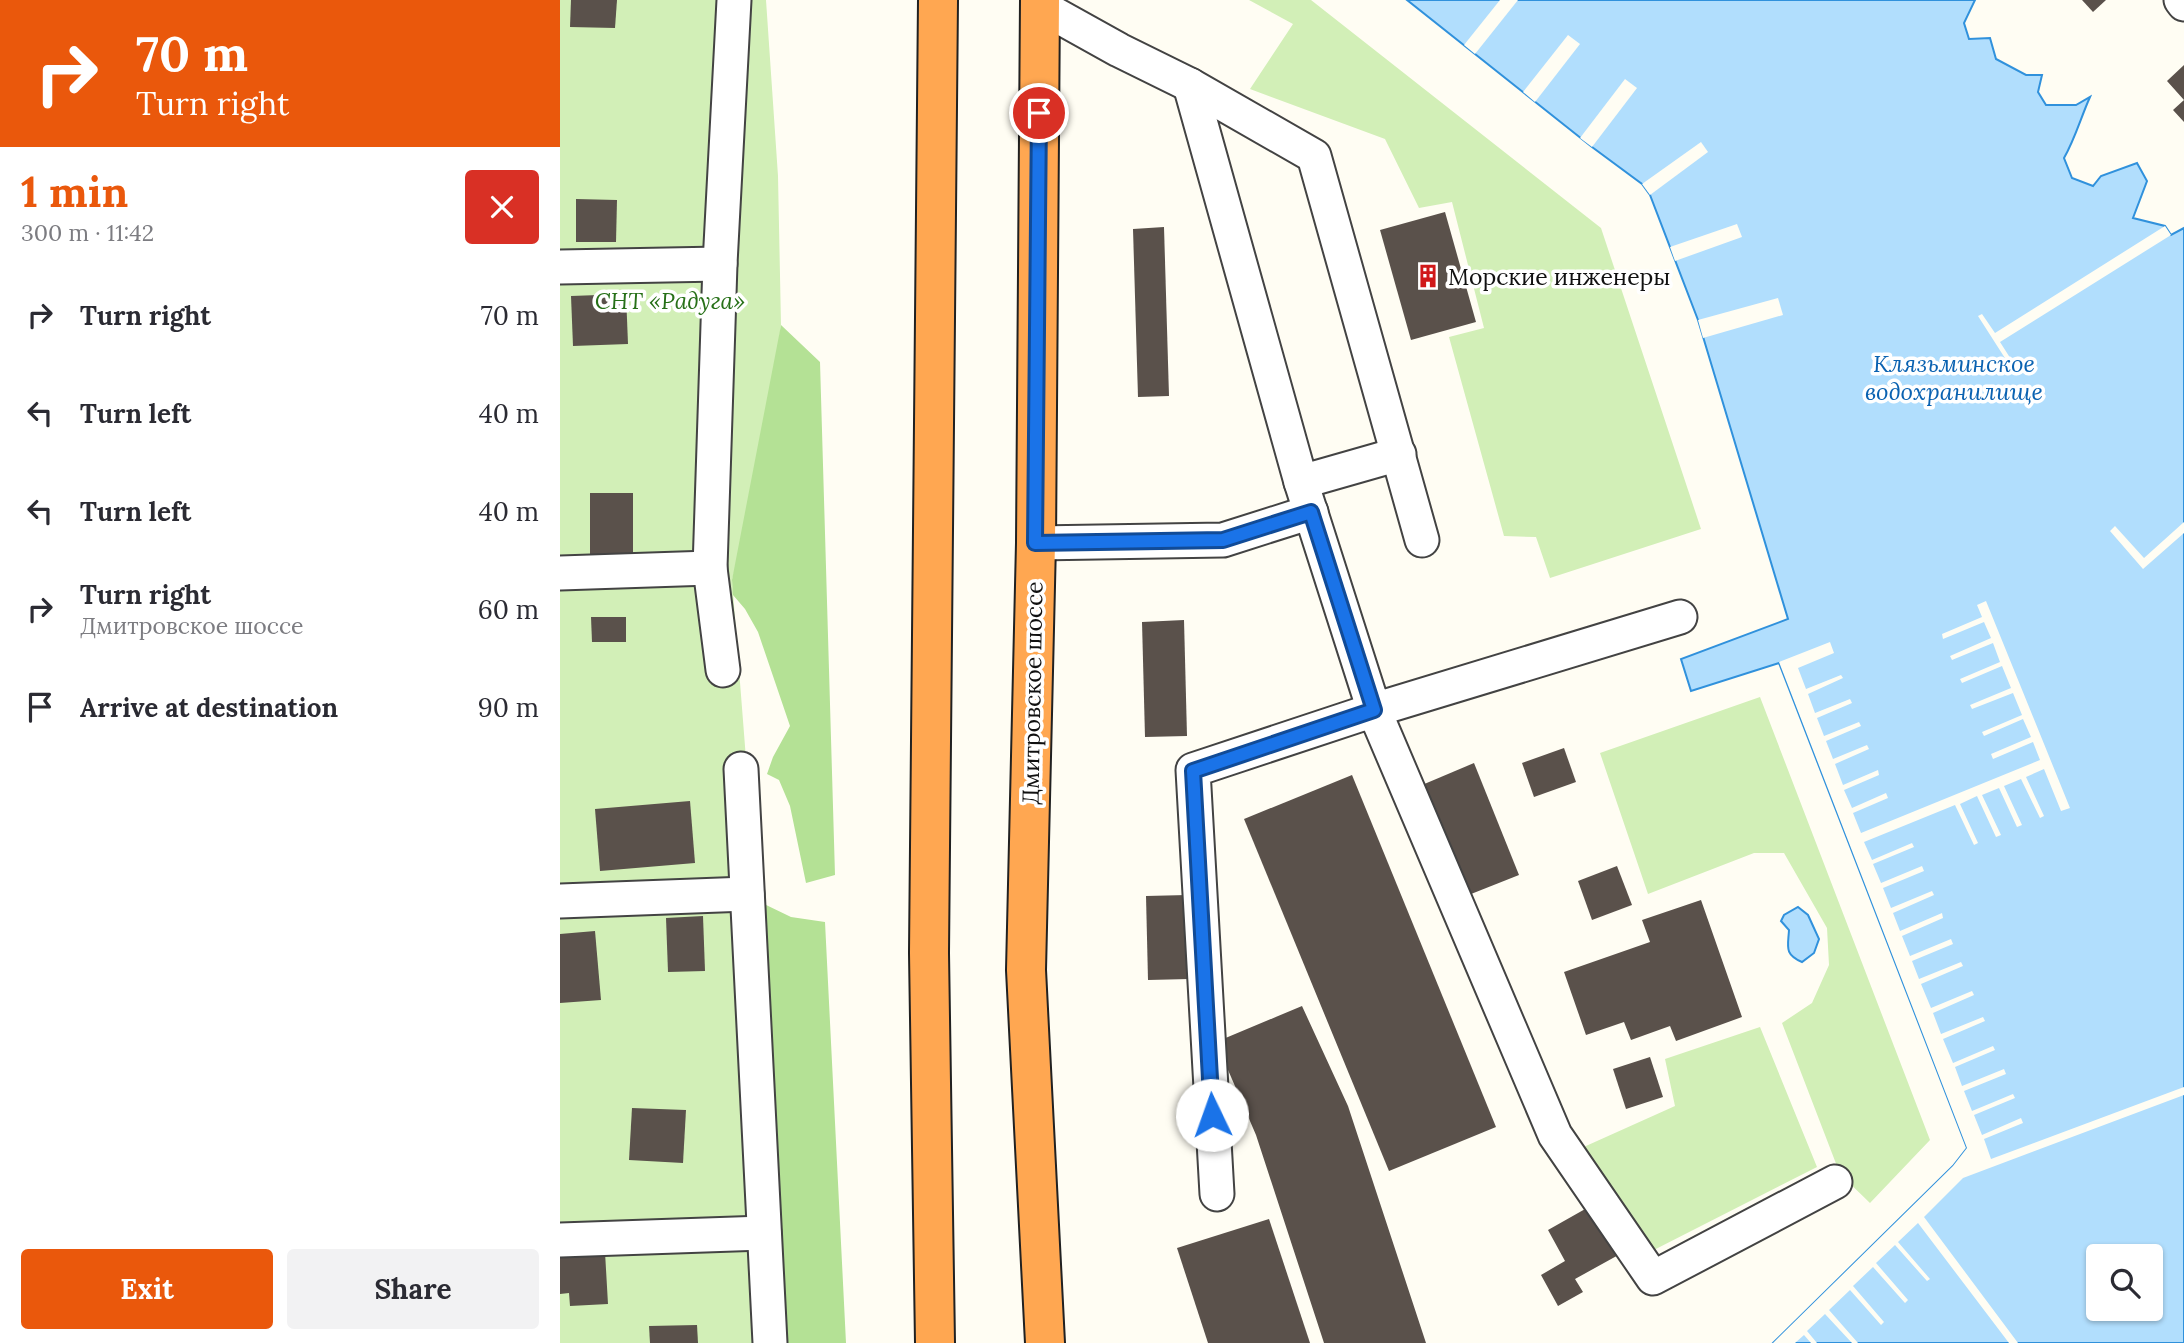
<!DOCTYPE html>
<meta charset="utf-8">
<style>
body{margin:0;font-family:Lora,serif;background:#f2f2f3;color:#2b2b33;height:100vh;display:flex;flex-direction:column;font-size:26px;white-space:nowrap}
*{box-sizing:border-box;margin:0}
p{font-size:23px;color:#7c7c81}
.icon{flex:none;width:38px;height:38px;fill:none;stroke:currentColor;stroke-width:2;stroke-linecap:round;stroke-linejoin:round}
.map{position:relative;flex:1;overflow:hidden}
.panel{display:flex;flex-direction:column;background:#fff;width:560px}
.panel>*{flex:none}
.top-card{background:#ea580c;color:#fff;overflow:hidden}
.buttons{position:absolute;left:1526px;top:1244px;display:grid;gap:14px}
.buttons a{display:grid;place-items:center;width:77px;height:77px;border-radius:7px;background:#fff;box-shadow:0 2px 5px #0004;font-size:35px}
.pin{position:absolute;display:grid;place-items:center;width:60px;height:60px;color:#fff;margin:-30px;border:4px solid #fff;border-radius:50%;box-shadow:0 2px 7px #0007}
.me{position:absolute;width:77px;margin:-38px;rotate:357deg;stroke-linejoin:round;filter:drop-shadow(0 0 5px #0008)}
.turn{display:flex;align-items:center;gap:24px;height:147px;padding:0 21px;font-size:32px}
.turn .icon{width:91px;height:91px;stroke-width:2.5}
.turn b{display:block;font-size:49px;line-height:60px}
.round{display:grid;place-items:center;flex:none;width:74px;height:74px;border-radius:7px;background:#f2f2f3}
.overview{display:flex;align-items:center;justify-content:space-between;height:119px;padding:0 21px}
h1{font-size:42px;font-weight:700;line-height:52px;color:#ea580c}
.cta{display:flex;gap:14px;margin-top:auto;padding:14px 21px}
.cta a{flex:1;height:80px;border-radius:7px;background:#ea580c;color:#fff;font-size:28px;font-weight:700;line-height:80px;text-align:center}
.cta a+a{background:#f2f2f3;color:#2b2b33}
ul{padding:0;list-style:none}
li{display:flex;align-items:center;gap:21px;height:98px;padding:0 21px}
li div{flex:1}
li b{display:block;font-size:26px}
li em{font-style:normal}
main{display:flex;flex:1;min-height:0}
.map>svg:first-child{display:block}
</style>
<main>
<section class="panel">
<div class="top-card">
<div class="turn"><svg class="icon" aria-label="right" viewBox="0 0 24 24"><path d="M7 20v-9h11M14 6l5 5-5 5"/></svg><div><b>70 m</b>Turn right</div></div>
</div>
<div class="overview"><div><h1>1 min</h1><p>300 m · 11:42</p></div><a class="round" style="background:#d93025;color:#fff"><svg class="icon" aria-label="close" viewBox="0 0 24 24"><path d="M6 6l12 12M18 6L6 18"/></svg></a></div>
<ul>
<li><svg class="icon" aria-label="right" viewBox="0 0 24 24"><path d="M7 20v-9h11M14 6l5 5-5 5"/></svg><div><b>Turn right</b></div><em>70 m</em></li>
<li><svg class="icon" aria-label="left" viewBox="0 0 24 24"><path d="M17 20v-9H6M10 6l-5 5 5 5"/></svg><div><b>Turn left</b></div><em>40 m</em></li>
<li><svg class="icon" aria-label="left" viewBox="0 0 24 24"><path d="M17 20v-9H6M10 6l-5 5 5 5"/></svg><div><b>Turn left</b></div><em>40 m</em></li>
<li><svg class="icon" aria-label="right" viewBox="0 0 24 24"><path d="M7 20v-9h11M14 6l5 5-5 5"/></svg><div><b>Turn right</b><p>Дмитровское шоссе</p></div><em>60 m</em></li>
<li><svg class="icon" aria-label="arrive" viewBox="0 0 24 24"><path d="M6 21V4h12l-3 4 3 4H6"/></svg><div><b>Arrive at destination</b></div><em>90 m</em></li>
</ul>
<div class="cta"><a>Exit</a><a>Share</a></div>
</section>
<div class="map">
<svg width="1624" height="1343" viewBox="0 0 1624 1343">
<rect width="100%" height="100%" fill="#fffdf3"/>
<!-- green -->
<g fill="#d2efb7">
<polygon points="0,0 206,0 218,176 221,325 201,471 172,580 195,874 220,1343 0,1343"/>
<polygon points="689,0 751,0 1041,228 1141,529 990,578 976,537 944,536 889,337 924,328 892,202 859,208 825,139 690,89 733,24"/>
<polygon points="1200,697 1370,1140 1310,1203 1280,1174 1222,1023 1252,1003 1269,965 1267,928 1224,853 1194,853 1088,894 1040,753"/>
<polygon points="1200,1027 1257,1167 1086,1254 1017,1150 1115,1106 1105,1059"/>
</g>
<!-- forest -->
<g fill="#b4e195">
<polygon points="221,325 260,362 275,875 246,883 230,806 219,780 207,774 213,757 230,726 198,632 185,609 173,595 172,580"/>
<polygon points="196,900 231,917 265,922 286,1343 220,1343"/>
</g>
<!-- water -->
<g fill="#b1defd" stroke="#3091dc" stroke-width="2" fill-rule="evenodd">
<path d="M847,0H1415L1404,23L1409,39L1430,38L1436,59L1466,75H1482L1478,92L1486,105H1516L1530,97C1521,117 1515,139 1504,158L1512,178L1533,186L1541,176L1577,163L1587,181L1573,218L1605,226L1611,235L1624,228V1343H1213L1393,1166L1407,1148L1219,663L1131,691L1121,659L1228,619L1138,320L1090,195L1082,184L1032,147ZM1538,1256H1591V1309H1538Z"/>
<path d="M1238,907L1248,915L1259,939L1254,953L1242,962C1224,954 1228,947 1229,930L1221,921L1224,915Z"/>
</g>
<!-- pier -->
<g fill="#fffdf3">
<polygon points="940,0 958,0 915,54 904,45"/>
<polygon points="1008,35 1020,44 975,102 963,92"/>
<polygon points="1065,79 1077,88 1032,147 1020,138"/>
<polygon points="1141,142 1148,152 1090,195 1082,184"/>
<polygon points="1177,224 1182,237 1115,261 1110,247"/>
<polygon points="1605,226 1611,235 1440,342 1454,364 1450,366 1418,316 1422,314 1435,333"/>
<polygon points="1218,298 1223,315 1143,338 1138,320"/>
<polygon points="1624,522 1624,533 1583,569 1550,531 1555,526 1584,558"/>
<polygon points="1426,601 1510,808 1501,811 1484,769 1466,777 1484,816 1480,818 1461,779 1444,786 1462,825 1457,827 1439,788 1422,795 1441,835 1436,837 1417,796 1400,804 1418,843 1414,845 1395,805 1304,842 1312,860 1352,843 1354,847 1313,864 1321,883 1362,866 1364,871 1323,888 1331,908 1372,891 1374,895 1333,913 1340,931 1382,913 1383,918 1342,936 1350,956 1391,939 1393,944 1352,961 1359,979 1401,962 1403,966 1361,984 1371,1008 1412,991 1414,995 1373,1013 1381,1034 1423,1017 1425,1021 1383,1039 1393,1063 1433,1046 1435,1050 1395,1067 1402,1086 1444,1069 1446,1074 1404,1091 1412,1111 1453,1094 1455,1098 1414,1115 1422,1135 1461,1118 1463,1123 1424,1139 1431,1159 1624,1087 1624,1095 1403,1178 1364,1217 1458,1343 1449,1343 1358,1223 1338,1242 1370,1279 1367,1281 1335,1245 1316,1263 1348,1300 1345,1303 1313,1267 1293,1286 1324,1322 1321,1325 1290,1290 1269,1310 1298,1343 1292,1343 1265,1314 1247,1331 1257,1343 1251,1343 1244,1335 1235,1343 1213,1343 1393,1166 1407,1148 1219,662 1270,642 1274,653 1238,668 1246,689 1281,675 1283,678 1248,694 1255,713 1290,699 1292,703 1257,718 1264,736 1299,722 1301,726 1266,741 1273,759 1307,745 1309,749 1275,764 1283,785 1318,770 1319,775 1284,790 1292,808 1326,793 1328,798 1293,813 1301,833 1480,760 1473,742 1433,759 1431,754 1471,737 1463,719 1424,736 1422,732 1462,715 1453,693 1412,709 1410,705 1451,688 1442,666 1402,683 1400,679 1440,662 1433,643 1392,660 1390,656 1431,638 1424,622 1383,639 1382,634 1422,617 1417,605"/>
</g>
<!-- building -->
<g fill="#5a514b">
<polygon points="11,0 57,0 55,28 10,27"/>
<polygon points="1522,0 1546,0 1533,12"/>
<polygon points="1624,65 1624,122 1613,110 1624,100 1607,81"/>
<polygon points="16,199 57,200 56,242 16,242"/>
<polygon points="885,212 916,322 851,340 820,230"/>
<polygon points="604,227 609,396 578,397 573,229"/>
<polygon points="66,294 68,344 13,346 11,296"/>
<rect x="30" y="493" width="43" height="64"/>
<polygon points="31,617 66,617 66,642 32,642"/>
<polygon points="624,620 627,736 585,737 582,622"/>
<polygon points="1004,748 1016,782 974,797 962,763"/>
<polygon points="914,763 959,875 906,896 862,785"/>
<polygon points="792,775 936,1127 829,1171 684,819"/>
<polygon points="130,801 135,863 40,871 35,809"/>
<polygon points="1057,866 1072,905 1032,920 1018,881"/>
<polygon points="627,895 629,979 588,980 586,896"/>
<polygon points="1141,900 1182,1017 1116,1041 1110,1026 1071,1040 1064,1022 1026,1035 1004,972 1090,942 1082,920"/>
<polygon points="143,916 145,971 108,972 106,918"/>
<polygon points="35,931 41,1000 0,1003 0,934"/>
<polygon points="742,1006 788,1106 866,1343 764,1343 696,1135 656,1042"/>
<polygon points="1090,1057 1103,1097 1066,1109 1053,1069"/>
<polygon points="72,1108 126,1110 123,1163 69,1160"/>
<polygon points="1034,1204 1062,1253 1015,1279 1023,1292 998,1306 981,1275 1005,1261 988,1230"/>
<polygon points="709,1219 750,1343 648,1343 617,1248"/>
<polygon points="45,1252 48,1304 10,1306 9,1293 0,1294 0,1254"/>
<polygon points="137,1325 138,1343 90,1343 89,1326"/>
</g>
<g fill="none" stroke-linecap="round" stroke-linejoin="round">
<!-- minor casing -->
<g stroke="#434343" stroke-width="37">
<g id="minor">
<polyline points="1621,0 1624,4"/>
<polyline points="480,6 559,50 630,85 754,156 862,540"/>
<polyline points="630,85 741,482 839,454"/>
<polyline points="0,267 160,264"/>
<polyline points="741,482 814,710 1120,617"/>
<polyline points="476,543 663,540 751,512"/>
<polyline points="0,573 150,568"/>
<polyline points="163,670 150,568 160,264 174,0"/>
<polyline points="181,769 210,1343"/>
<polyline points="0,901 187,894"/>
<polyline points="657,1194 633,770 814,710 995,1135 1093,1278 1275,1182"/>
<polyline points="0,1240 204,1233"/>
</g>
</g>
<!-- highway casing -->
<g stroke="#212121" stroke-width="42">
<g id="highway">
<polyline points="480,0 476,543 466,970 485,1343"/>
<polyline points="375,1343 369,953 378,0"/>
</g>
</g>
<!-- minor -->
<use href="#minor" stroke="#fff" stroke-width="33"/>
<!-- highway -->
<use href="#highway" stroke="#ffa751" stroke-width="38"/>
</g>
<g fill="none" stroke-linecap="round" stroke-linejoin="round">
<!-- route casing -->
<g stroke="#114b97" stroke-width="18">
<polyline id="route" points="479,113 475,543 663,540 751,512 814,710 633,771 652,1115"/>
</g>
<!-- route -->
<use href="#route" stroke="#1a73e8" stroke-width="12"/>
</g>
<!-- icons -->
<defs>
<g id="building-bare" transform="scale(1.89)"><path d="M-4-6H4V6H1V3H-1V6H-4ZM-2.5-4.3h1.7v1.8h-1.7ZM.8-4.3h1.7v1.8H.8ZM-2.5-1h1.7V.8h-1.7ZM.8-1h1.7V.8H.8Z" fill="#d01819" stroke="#fff" stroke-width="2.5" paint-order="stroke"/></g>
</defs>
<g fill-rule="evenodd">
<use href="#building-bare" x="868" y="276"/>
</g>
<g text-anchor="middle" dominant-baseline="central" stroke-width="7" stroke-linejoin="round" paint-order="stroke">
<!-- poi labels -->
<g font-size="23" fill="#101010" stroke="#fff" text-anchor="start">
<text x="888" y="276">Морские инженеры</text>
</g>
<!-- park labels -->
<g font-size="23" font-style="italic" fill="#277018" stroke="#fff">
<text x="110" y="300">СНТ «Радуга»</text>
</g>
<!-- street labels -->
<g font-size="23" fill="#101010" stroke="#fff">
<text transform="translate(472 693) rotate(-89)">Дмитровское шоссе</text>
</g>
<!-- water labels -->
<g font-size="24" font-style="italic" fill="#0a62b1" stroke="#fff">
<text x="1394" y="363">Клязьминское<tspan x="1394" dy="28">водохранилище</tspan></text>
</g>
</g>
</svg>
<div class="buttons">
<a><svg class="icon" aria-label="search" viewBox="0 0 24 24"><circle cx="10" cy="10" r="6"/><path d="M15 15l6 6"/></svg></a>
</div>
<div class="pin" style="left:479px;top:113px;background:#d93025"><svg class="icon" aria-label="arrive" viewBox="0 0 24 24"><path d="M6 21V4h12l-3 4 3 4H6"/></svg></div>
<svg class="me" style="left:652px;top:1115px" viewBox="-20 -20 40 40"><circle r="19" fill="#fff"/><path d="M0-13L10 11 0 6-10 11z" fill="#1a73e8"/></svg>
</div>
</main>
